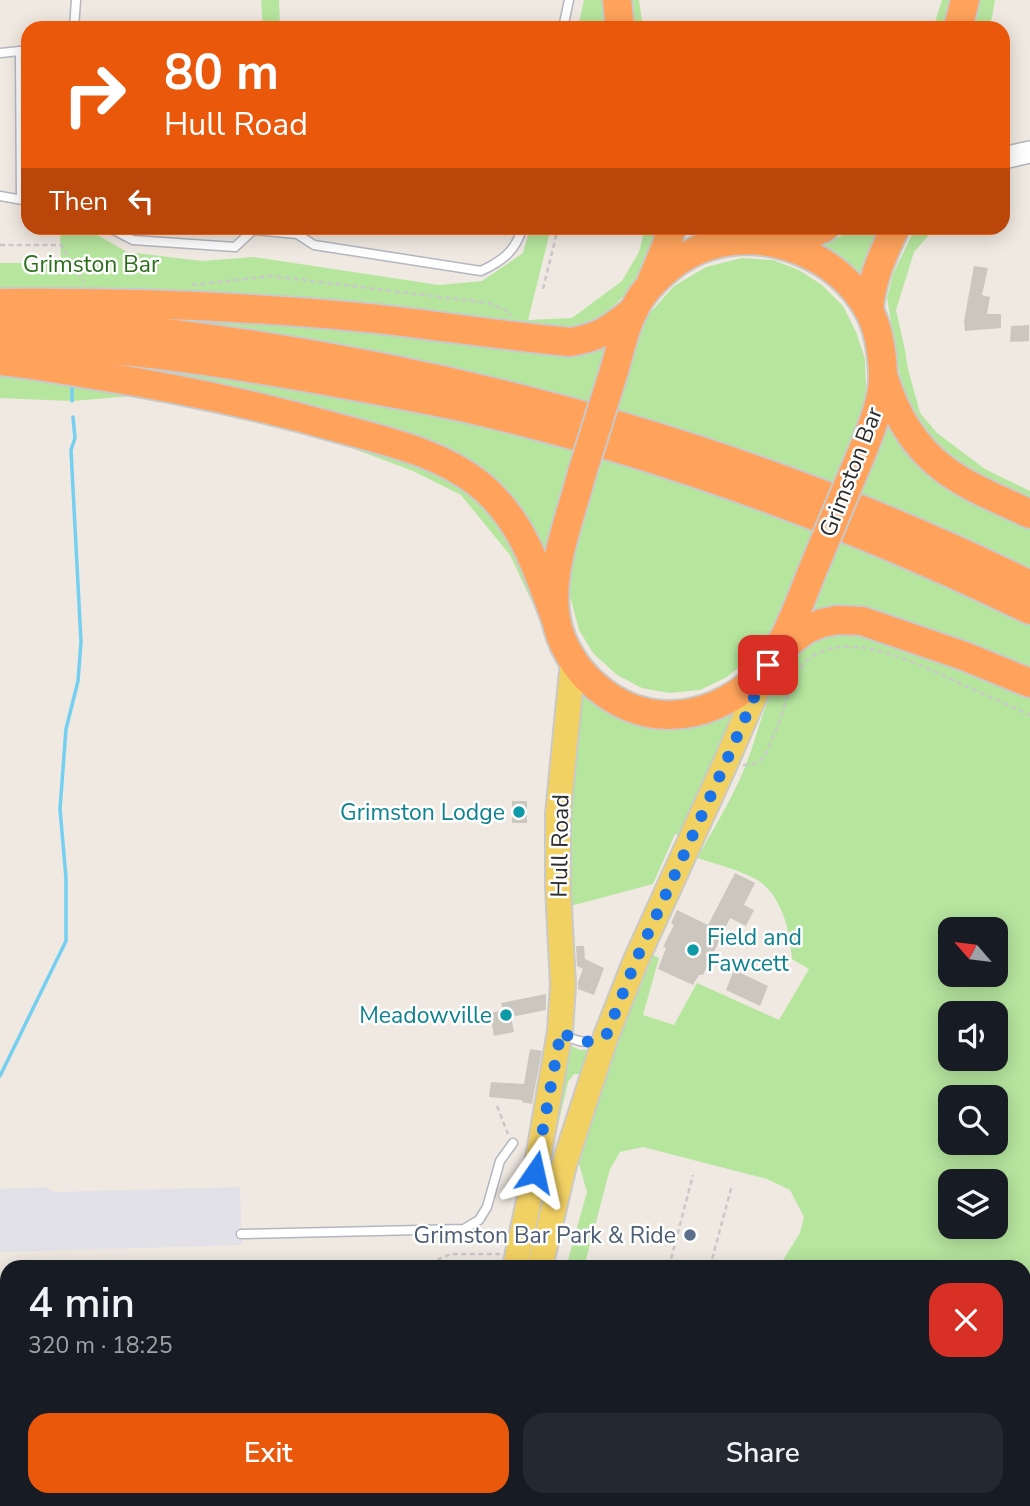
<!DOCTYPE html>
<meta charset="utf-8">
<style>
body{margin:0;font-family:"Nunito Sans",sans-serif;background:#242831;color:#f1f3f6;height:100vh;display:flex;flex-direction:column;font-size:26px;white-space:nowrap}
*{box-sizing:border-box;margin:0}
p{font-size:23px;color:#9ea1a6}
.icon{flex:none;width:38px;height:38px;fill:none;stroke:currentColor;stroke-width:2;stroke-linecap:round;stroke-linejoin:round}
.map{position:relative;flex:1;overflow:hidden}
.sheet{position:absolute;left:0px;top:1260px;width:1031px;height:247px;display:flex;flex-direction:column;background:#171b24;border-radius:21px 21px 0 0;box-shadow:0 4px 18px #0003}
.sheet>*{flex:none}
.banner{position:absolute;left:21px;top:21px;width:989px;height:214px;border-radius:21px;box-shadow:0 4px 18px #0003;background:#ea580c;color:#fff;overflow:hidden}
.needle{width:46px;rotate:298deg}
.buttons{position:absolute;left:938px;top:917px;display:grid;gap:14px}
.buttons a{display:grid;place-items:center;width:70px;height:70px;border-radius:14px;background:#171b24;box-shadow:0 4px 18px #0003;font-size:35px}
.pin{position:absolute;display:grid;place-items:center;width:60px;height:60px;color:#fff;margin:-30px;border-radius:14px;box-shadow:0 4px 10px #0006}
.me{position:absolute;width:77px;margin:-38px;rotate:11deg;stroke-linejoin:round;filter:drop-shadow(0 0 5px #0008)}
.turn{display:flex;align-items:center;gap:24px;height:147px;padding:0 28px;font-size:32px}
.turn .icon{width:91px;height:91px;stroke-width:2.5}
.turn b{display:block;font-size:49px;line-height:60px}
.then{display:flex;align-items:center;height:66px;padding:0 28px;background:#0003;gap:14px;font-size:26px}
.round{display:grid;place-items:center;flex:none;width:74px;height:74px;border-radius:21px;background:#242831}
.overview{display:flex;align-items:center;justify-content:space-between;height:119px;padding:0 28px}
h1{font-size:42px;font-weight:600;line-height:52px}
.cta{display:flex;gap:14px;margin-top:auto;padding:14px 28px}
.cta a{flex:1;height:80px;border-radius:21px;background:#ea580c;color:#fff;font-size:28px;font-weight:600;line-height:80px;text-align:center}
.cta a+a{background:#242831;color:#f1f3f6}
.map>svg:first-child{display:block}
</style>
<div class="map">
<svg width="1030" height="1506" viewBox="0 0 1030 1506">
<rect width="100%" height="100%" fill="#efe9e1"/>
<!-- industrial -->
<polygon fill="#e3e1e8" points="45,1187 55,1192 240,1187 242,1245 0,1252 0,1189"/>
<!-- green -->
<g fill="#b6e59e" fill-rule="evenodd">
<polygon points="261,0 279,0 280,28 263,28"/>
<polygon points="584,0 609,0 610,28 578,28"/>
<polygon points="625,0 639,0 643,28 628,28"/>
<polygon points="942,0 953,0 946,28 933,28"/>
<polygon points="980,0 995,0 990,28 975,28"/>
<path d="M60,228H85L127,252L202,261L254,257L439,285L482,281L523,253L530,228H551L528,320L572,318L622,281L639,252L645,228H656C648,277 620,305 580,332L0,293V263H61Z"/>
<polygon points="854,228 885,228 862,280 818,247 830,242"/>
<polygon points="915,228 935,228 914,252 896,310 905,350 908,369 920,413 937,433 985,469 1030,491 1030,504 945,459 906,411 887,298 893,274"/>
<polygon points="742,258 773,260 799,270 822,285 843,306 856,332 865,359 866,387 863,411 833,488 616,416 632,344 649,314 674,286 706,267"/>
<polygon points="147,311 607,343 589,408 65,315"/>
<polygon points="79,356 273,379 578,447 547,560 470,466"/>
<polygon points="0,372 145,395 72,401 0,398"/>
<polygon points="890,414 1030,522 1030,575 857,499"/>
<polygon points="321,429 468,485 516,541 548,636 510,555 461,495 413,471 317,435"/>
<polygon points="604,455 816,525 774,628 753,656 727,677 700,690 669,693 642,688 617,675 593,653 579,630 570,596 571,558"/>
<path d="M842,536L1030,618V676L863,610C837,605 824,606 802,620Z"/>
<path d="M841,628L1030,689V1402L1024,1404V1267H782L783,1260L800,1233L804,1217L790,1190L767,1179L643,1147L620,1152L610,1169L584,1267H566L587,1192L579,1164L615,1049L653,955L659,958L643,1015L674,1025L697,983L779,1020L809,969L792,959C790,932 783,898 759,881C746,872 713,863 697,858C713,830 730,802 743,772C766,717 763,677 818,640V635ZM950,929H996V975H950ZM950,1013H996V1059H950ZM950,1097H996V1143H950ZM950,1181H996V1227H950Z"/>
<polygon points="583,683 637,715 741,704 681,836 675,834 653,884 567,907 568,800"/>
<polygon points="565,1043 580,1050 594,1049 584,1074 574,1074 568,1082 548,1168"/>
<polygon points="1030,1428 1030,1506 937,1506 940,1500 1024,1500 1024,1429"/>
<polygon points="289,1500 455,1500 455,1506 290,1506"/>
<polygon points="519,1500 581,1500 579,1506 518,1506"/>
<polygon points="784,1500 912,1500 910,1506 784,1506"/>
</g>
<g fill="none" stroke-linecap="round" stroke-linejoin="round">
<!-- stream -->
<g stroke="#75cff0" stroke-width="3.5">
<polyline points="72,401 72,387 76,386"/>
<polyline points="0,1076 66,941 66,878 60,809 66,729 78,681 81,642 71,450 75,438 73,417"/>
</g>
</g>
<!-- building -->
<g fill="#cbc7bf">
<polygon points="974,266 988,268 982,295 990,297 987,314 1001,314 1001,328 965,331 964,321"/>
<polygon points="1029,325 1029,341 1010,342 1011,326"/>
<rect x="512" y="801" width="15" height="22"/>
<polygon points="735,873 755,883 744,905 754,910 746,926 730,918 703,975 699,975 693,985 658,969 666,948 663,947 674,925 671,923 677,910 708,925"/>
<polygon points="576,946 584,946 585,959 604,968 594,995 578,989 578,982 583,969 577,966"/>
<polygon points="734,970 768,986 760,1006 726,990"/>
<polygon points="546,994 546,1010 511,1017 514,1032 494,1036 490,1013 503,1010 501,1003"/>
<polygon points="530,1049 542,1051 532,1104 522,1102 522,1100 489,1097 491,1082 524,1084"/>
</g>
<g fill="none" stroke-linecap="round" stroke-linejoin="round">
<!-- lane casing -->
<g stroke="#b4b7c1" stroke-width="11">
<g id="lane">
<polyline points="74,28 76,0"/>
<polyline points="563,28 569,0"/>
<polyline points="0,53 20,51"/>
<polyline points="0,196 28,201"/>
<polyline points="21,199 20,51 28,50"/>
<path d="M110,228L133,240L235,247L253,230L297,234L314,245L481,271C502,261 516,251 522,228"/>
<path d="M563,1033C573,1041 588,1045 600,1039"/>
<polyline points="241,1234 464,1229 479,1220 487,1207 500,1161 513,1143"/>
<polyline points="597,1506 598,1500"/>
</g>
</g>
<!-- street casing -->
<g stroke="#b4b7c1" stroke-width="19">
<g id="street">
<polyline points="1024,1411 1030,1410"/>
<polyline points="638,1500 640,1506"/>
<polyline points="921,1506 922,1500"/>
</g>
</g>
<!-- secondary casing -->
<g stroke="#b4b7c1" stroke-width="24">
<polyline id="secondary" points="1003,158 1030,152"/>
</g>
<!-- primary casing -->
<g stroke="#c9c9c9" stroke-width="28">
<g id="primary">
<polyline points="515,1267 539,1153 560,1031 563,985 558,887 558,814 573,661"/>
<polyline points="540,1267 564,1165 606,1036 636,960 726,762 766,669"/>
<polyline points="476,1506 477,1500"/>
<polyline points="504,1506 505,1500"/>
</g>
</g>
<!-- highway casing -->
<g stroke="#c9c9c9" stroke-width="32">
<g id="highway">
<polyline points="617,0 620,28"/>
<polyline points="958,28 965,0"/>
<path d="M776,242C793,239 808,236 824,228"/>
<polyline points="652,280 667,244 671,228"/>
<path d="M0,303C123,302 246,306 368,318C436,325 503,336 570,342C598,338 613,328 634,310"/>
<path d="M869,311C871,279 882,257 895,228"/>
<path d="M0,320C66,324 133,328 198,337C485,375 770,457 1030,585"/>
<path d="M0,342C38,345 75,346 113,350C182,356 252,368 321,380C374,390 427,399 479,411C670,456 854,525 1030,610"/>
<path d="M0,361C32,364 63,370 94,375C178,388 261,406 342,429C389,442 440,453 479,484C523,520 537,569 556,620"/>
<path d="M614,371C622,343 628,311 648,288C664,270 686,253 709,246C769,228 839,256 869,311C879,329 882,353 883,373C884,399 872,426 863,450"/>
<path d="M883,375C894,411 913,446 944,469C967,487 1003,501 1030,514"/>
<path d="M582,473C570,519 548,571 556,619C565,670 615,715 669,715C700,715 733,701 755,679C785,650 800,600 816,562"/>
<polyline points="779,650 807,629 822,623 837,620 862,621 964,656 1030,683"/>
</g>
</g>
<!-- path -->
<g stroke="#c9c9c9" stroke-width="2.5" stroke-dasharray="5 3.5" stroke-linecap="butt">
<polyline points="0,245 61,245 84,282"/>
<polyline points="192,285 272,276 488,303 510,312 510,316"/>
<polyline points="543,289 558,228"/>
<path d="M743,765C754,765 759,763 766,754C770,744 774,734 778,725C785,707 790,680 803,665C838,623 919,664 957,682C981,693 1006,704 1030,715"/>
<polyline points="497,1106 508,1134"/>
<polyline points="432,1267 439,1259 451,1254 500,1254"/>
<polyline points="669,1267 693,1175"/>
<polyline points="710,1267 732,1185"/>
<polyline points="655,1500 656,1506"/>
<polyline points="609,1506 614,1500"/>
<polyline points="674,1506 684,1500"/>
</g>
<!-- lane -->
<use href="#lane" stroke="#fff" stroke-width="8"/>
<!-- street -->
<use href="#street" stroke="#fff" stroke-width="16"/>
<!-- secondary -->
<use href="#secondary" stroke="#fff" stroke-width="21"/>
<!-- primary -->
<use href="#primary" stroke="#f2d163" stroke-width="24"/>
<!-- highway -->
<use href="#highway" stroke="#ffa35c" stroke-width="28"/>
<!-- highway-bridge casing -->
<g stroke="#c9c9c9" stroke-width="32" stroke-linecap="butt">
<g id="highway-bridge">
<polyline points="582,473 614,371"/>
<polyline points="816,562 863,450"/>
</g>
</g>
<!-- highway-bridge -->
<use href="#highway-bridge" stroke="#ffa35c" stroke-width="28"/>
</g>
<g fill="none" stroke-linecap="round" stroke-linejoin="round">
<!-- route -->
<path stroke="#1a73e8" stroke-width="12" stroke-dasharray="0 21.6" d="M535,1172L561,1031C576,1043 588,1045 606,1036L636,960L726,762L768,665"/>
</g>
<!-- markers -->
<g fill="#0f9aa8" stroke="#fff" stroke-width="2.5">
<circle cx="519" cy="812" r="7"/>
<circle cx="693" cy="950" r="7"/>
<circle cx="506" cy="1015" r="7"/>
</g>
<circle fill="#5c6f8a" stroke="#fff" stroke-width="2.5" cx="690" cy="1235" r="7"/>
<g text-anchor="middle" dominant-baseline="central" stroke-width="5" stroke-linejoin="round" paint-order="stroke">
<!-- park labels -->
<g font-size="23" fill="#2c6e1b" stroke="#fff">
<text x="91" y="264">Grimston Bar</text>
</g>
<!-- street labels -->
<g font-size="23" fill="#2e2e2e" stroke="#fff">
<text transform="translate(851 472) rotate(-69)">Grimston Bar</text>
<text transform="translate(560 846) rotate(-89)">Hull Road</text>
</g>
<!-- culture labels -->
<g font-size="23" fill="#0d838f" stroke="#fff" text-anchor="end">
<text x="505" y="812">Grimston Lodge</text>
<text x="707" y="937" text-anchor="start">Field and<tspan x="707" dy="26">Fawcett</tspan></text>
<text x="492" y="1015">Meadowville</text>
</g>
<!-- service labels -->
<g font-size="23" fill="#4e5e75" stroke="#fff" text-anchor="end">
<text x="676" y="1235">Grimston Bar Park &amp; Ride</text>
</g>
</g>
</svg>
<div class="buttons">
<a><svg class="needle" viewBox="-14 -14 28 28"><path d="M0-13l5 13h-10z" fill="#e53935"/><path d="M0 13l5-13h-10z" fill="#9ea1a6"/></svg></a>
<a><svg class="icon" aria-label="sound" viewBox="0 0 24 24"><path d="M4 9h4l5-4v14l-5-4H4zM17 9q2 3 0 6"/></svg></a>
<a><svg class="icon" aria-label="search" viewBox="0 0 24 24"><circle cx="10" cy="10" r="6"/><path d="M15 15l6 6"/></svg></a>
<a><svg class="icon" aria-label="layers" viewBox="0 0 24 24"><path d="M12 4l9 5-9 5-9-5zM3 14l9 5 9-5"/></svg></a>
</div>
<div class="pin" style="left:768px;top:665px;background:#d93025"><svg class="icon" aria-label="arrive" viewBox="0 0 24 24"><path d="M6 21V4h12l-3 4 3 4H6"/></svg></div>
<svg class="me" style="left:535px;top:1172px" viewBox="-20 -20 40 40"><path d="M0-17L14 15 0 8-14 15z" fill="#1a73e8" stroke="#fff" stroke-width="4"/></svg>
<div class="banner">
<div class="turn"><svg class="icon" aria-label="right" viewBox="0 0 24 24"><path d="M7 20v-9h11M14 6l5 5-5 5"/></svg><div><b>80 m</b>Hull Road</div></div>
<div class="then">Then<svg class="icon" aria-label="left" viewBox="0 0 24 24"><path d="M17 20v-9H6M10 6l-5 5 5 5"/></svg></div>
</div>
<section class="sheet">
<div class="overview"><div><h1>4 min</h1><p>320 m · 18:25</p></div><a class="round" style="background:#d93025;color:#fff"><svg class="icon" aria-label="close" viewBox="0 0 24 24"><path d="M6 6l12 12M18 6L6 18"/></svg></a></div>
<div class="cta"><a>Exit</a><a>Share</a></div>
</section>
</div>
